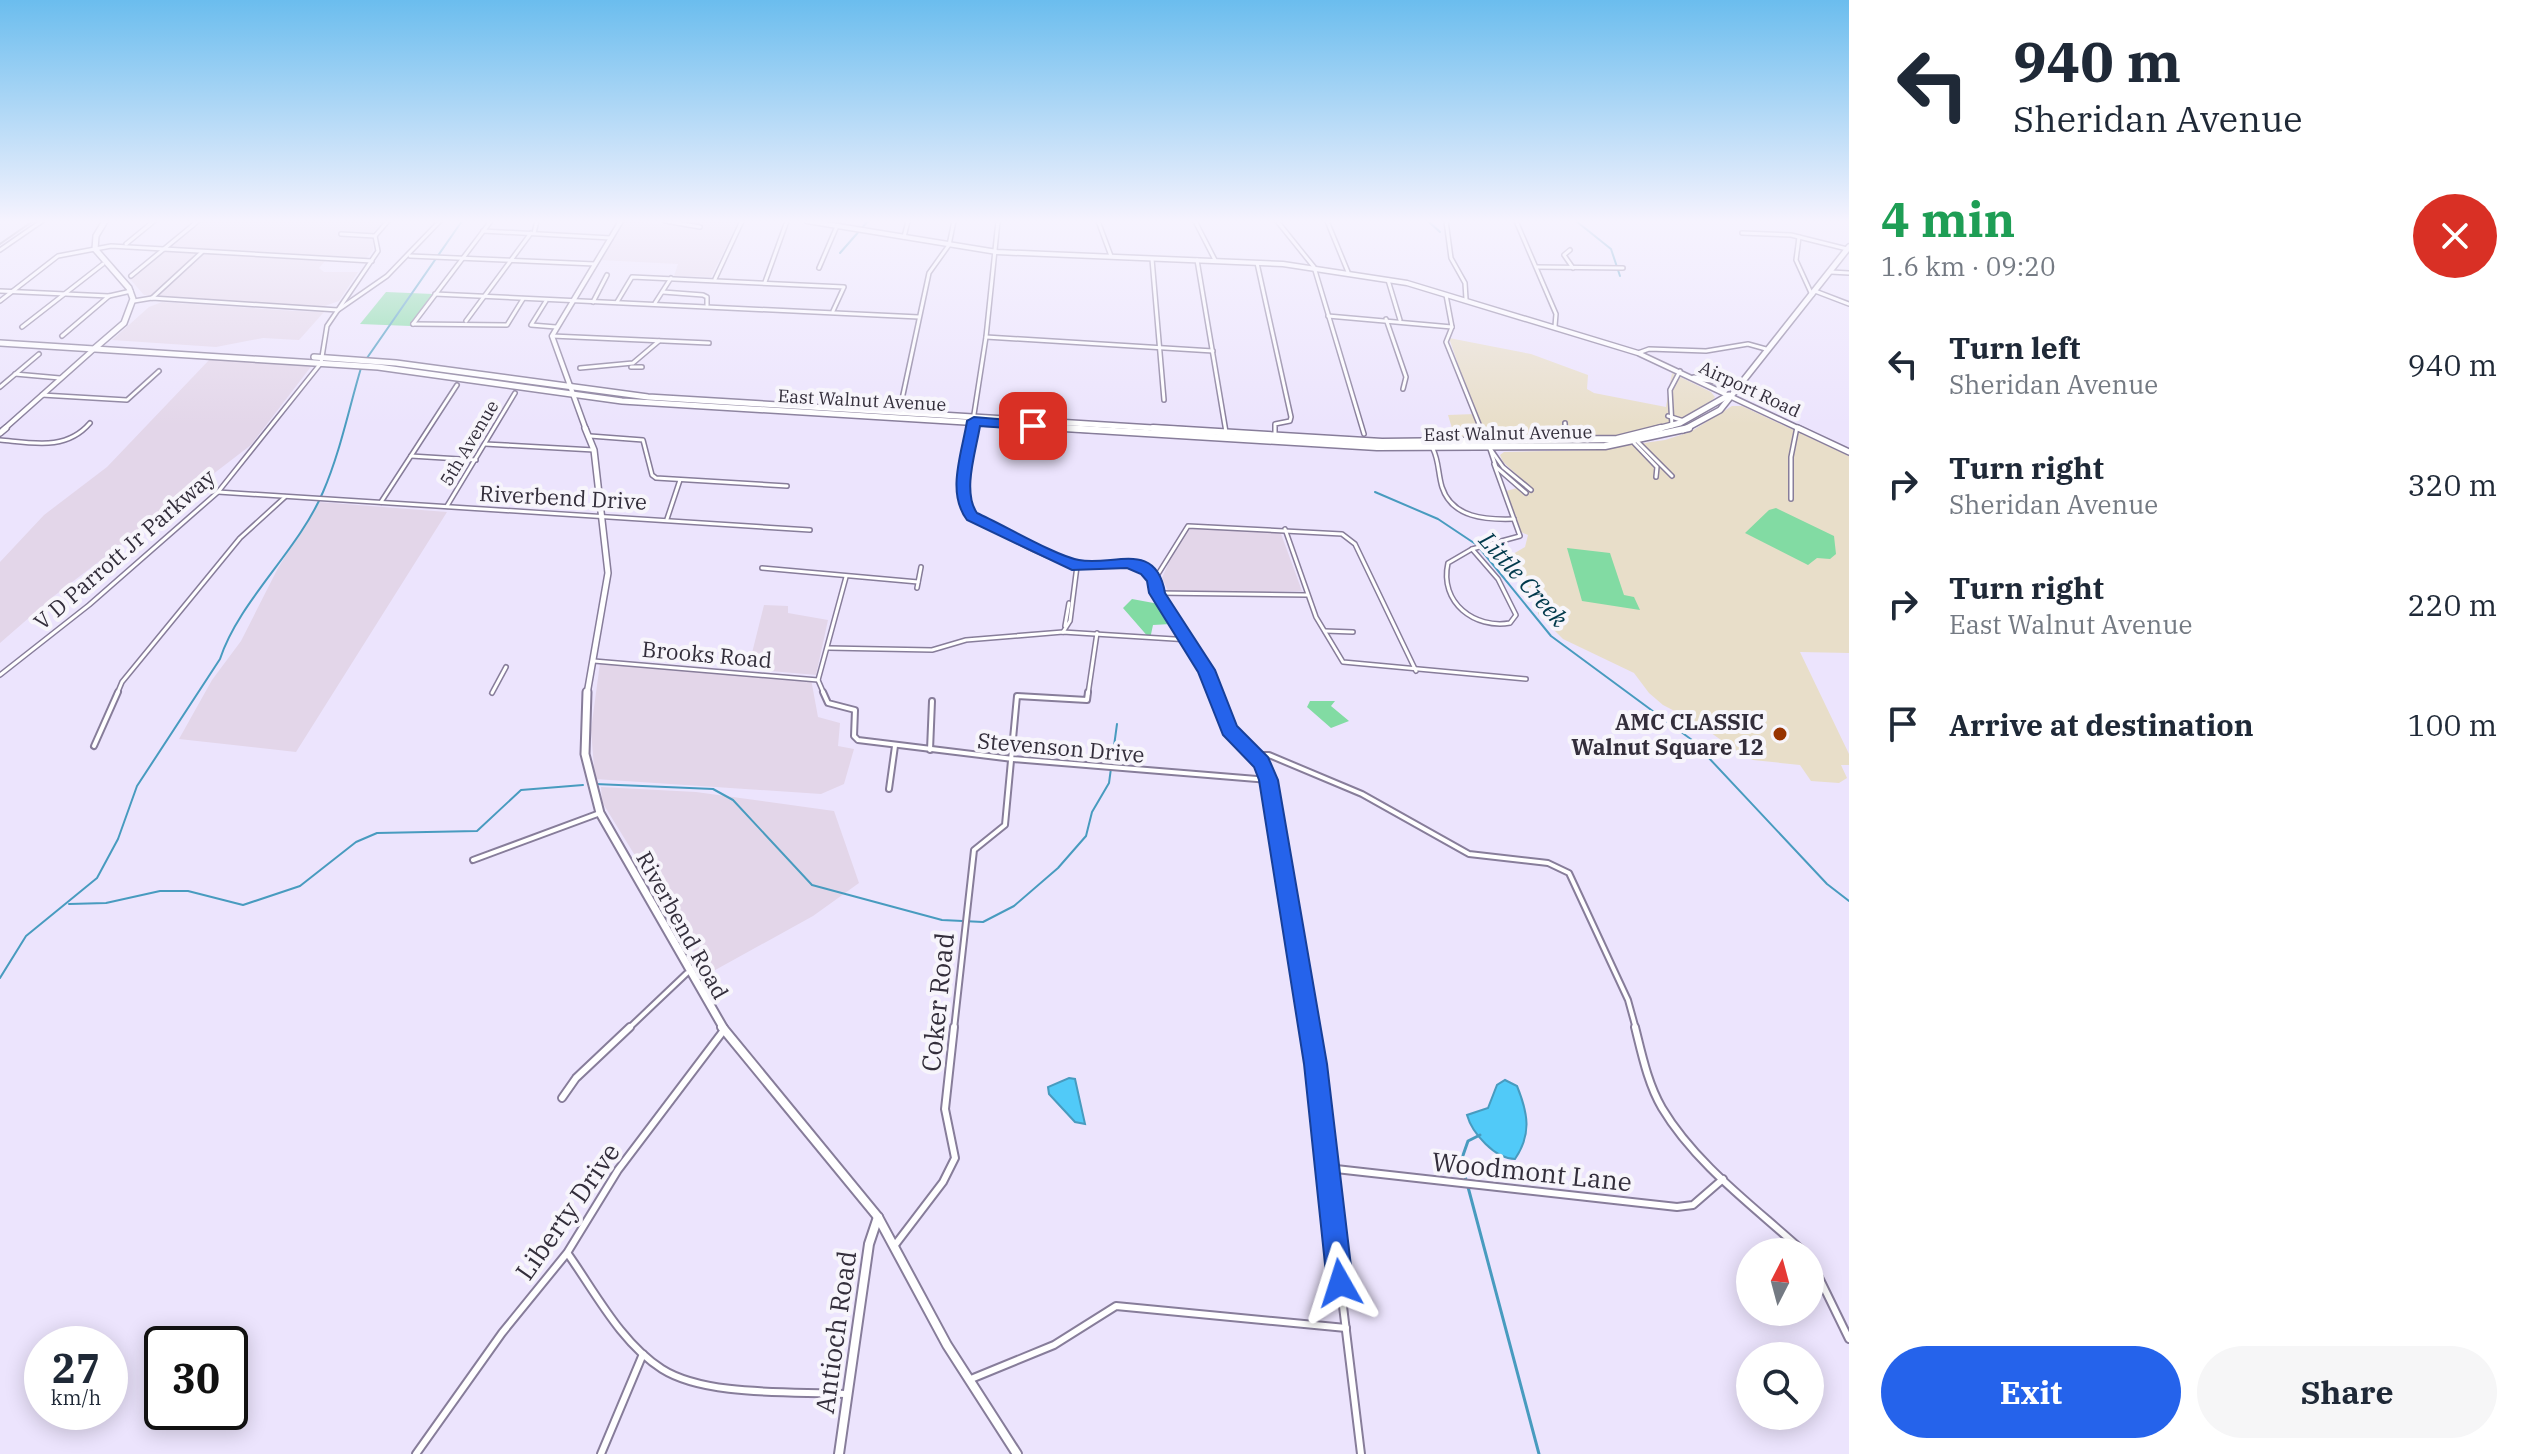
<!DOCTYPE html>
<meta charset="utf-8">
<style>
body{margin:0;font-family:"IBM Plex Serif",serif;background:#f6f6f7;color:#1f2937;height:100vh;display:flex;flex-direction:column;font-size:30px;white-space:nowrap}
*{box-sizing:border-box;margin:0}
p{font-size:26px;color:#747a83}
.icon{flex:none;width:44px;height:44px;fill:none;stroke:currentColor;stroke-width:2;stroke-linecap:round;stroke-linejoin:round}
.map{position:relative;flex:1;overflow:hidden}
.sheet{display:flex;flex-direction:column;background:#fff;width:680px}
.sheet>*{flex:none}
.top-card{background:#fff;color:#1f2937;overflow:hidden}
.needle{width:52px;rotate:6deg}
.buttons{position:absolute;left:1736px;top:1238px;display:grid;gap:16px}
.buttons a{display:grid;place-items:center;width:88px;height:88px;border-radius:50%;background:#fff;box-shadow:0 4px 20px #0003;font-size:40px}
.speed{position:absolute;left:24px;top:1326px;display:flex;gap:16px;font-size:40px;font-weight:700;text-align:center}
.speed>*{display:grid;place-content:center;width:104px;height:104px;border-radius:50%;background:#fff;box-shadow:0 4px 20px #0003;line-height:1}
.speed small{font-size:20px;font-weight:400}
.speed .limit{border:4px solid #111;border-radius:12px;background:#fff;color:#111}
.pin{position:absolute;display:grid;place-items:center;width:68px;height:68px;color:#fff;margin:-34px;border-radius:16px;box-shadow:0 4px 12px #0006}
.me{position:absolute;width:88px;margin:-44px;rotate:354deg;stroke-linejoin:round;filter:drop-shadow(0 0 6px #0008)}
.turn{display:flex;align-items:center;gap:28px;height:168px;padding:0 32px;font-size:36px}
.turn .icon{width:104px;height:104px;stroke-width:2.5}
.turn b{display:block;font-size:56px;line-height:68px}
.round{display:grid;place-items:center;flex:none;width:84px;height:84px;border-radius:42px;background:#f6f6f7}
.summary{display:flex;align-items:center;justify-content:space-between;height:136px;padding:0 32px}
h1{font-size:48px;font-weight:700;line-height:60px;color:#1e9e55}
.button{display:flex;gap:16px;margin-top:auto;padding:16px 32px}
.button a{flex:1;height:92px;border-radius:48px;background:#2563eb;color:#fff;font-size:32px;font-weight:700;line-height:92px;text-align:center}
.button a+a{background:#f6f6f7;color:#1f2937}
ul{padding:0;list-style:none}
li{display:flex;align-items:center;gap:24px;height:120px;padding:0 32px}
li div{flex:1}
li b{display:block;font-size:30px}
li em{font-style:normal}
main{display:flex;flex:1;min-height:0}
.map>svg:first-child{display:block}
</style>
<main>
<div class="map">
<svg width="1849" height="1454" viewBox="0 0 1849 1454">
<rect width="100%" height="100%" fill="#ece4fd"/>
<!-- commercial -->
<g fill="#e8dec9">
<polygon points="1449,338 1531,354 1588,375 1587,389 1594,393 1666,407 1672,373 1711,392 1715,397 1707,406 1668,424 1619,436 1455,438 1448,415 1475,414"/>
<polygon points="1732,406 1742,406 1849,456 1849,653 1800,652 1849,754 1849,765 1841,765 1847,778 1839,783 1811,781 1800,765 1753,760 1741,754 1694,721 1663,705 1649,693 1634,673 1563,639 1538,614 1538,605 1512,560 1513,554 1525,547 1528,535 1521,532 1506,491 1528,485 1503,462 1500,455 1504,452 1595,450 1665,440 1690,432"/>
</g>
<!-- industrial -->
<g fill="#e3d6e9">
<polygon points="199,221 383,221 373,232 373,250 365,260 167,248"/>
<polygon points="623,221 680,225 682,221 739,221 711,277 674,276 678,264 600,260"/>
<polygon points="165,250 326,260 319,268 324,272 358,272 339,301 322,307 144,295 130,279"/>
<polygon points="162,302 295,311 324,312 299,340 263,338 216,347 112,340 149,307"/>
<polygon points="210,359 313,364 251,445 54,596 0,643 0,562 44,515 107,467"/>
<polygon points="319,502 447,512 296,752 179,739 212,680 241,641 278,568"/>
<polygon points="1193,527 1280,531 1302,591 1169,593 1162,578 1182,532"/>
<polygon points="764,605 788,606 788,613 828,620 816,675 748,669"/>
<polygon points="600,663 811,679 818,717 840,723 838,746 854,749 844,784 821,794 595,779 591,730"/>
<polygon points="601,787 696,792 834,811 859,883 813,916 708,974 602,802"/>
</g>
<!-- green -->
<g fill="#82dba3">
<polygon points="386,292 433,294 410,326 360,324"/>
<polygon points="1776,508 1834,536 1836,554 1830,559 1817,558 1808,565 1745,533 1769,510"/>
<polygon points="1567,548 1610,553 1624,595 1634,597 1640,610 1582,601"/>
<polygon points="1132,599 1159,604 1171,624 1153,625 1150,639 1123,608"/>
<polygon points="1310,701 1335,701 1331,706 1349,721 1331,728 1307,707"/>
</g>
<!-- water -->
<g fill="#51caf8" stroke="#489bbf" stroke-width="2">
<polygon points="1069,1078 1075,1079 1085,1124 1075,1122 1049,1094 1048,1087"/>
<path d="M1505,1080L1517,1086C1528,1113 1532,1134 1515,1159C1495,1159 1472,1133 1467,1115L1488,1108L1497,1085Z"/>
</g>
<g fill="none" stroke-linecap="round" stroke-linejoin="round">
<!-- stream-far1 -->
<g stroke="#489bbf" stroke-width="2">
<polyline points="1428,221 1440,232"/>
<polyline points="1576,221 1611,249 1620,276"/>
<polyline points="840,253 868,221"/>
<polyline points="367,358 462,221"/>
<polyline points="1375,492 1438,519 1477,545 1551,636 1692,740 1827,884 1849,901"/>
<polyline points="595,784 713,789 733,800 812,885 942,920 983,922 1014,906 1058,868 1086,836 1092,812 1109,783 1117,724"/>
<polyline points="69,904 106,903 160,891 188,891 243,905 300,886 356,842 377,833 477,831 521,790 583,785"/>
<path d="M0,978L26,936L97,878L118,839L137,786L220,659C239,601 298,551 323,492C340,453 349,408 361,368"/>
</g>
<!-- stream -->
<g stroke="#489bbf" stroke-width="3">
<polyline points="1466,1180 1461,1161 1468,1141 1480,1135"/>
<polyline points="1468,1187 1539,1454"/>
</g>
<!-- street-far2 casing -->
<g stroke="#877d9a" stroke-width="6">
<g id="street-far2">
<polyline points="665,221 700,227"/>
<path d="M998,221L986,337L963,485L964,506L972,517C1005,533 1037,556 1073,564C1103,572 1129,555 1155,579"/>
<polyline points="1098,221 1111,256"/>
<polyline points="1195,221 1215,260"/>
<polyline points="1277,221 1314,267 1364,434"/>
<polyline points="1327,221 1348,272"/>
<polyline points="1446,221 1451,258 1465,283 1466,299"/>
<polyline points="1516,221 1556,314 1555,326"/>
<polyline points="483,231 611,238"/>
<polyline points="534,233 537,221"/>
<polyline points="1742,233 1791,235 1847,249"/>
<polyline points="341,234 375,236"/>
<polyline points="904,237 908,221"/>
<polyline points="1799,237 1796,260 1812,295"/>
<polyline points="126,244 154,221"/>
<polyline points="0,250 42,221"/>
<polyline points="1570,250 1564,255 1573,268"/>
<polyline points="410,256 595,264"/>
<polyline points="1152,259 1164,400"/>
<polyline points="1197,260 1226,432"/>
<polyline points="1257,263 1291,417 1290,421 1275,424 1275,435"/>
<polyline points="1537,267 1623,268"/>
<polyline points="819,268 837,226"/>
<polyline points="1831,272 1849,273"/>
<polyline points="131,276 198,221"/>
<polyline points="715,279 742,221"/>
<polyline points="1388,280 1400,320"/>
<polyline points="765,282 787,221"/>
<polyline points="0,291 109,296 131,291"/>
<polyline points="1815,291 1849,304"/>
<polyline points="663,292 703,295 707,297 707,305"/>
<polyline points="435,294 919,317"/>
<polyline points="1446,295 1452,327 1446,342 1485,439"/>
<polyline points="152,298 202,252"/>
<polyline points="0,301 58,256 111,246 372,261"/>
<polyline points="134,301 152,298 338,310 387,276 440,221"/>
<polyline points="546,301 531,325 556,327"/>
<polyline points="593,302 607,275"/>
<polyline points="617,302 632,277 844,287 833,311"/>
<polyline points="655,303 671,278"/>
<polyline points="1328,316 1452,327"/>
<polyline points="1386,319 1406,377 1403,389"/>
<polyline points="466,321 531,233"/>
<polyline points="413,324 491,221"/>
<polyline points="413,324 507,325 523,299"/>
<polyline points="22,327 103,264"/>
<polyline points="62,336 109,296"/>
<polyline points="552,336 709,343"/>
<polyline points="986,337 1213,351"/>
<polyline points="1638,353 1649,349 1706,351 1748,344 1766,349"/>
<polyline points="631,367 642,367"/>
<polyline points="580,368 633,363 659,341"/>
<polyline points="15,374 60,378"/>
<polyline points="0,387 39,354"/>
<polyline points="42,395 127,400 159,371"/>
<polyline points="901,404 929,273 949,245 954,221"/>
<polyline points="1668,416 1684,421"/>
<polyline points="1565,423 1566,439"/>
<polyline points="1672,426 1670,390 1680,371"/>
<polyline points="590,436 643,440 652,475 656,478 787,486"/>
<path d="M0,440C33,443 66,451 90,423"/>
<polyline points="1638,442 1672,476"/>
<polyline points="1634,443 1657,467 1656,477"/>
<polyline points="485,444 594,450"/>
<polyline points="1489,447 1503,467 1531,490"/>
<path d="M1433,449C1439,461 1438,474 1442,487C1452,518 1486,520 1514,519"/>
<polyline points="1490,449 1496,467 1526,493"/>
<polyline points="411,456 476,460"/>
<polyline points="218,492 810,530"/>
<polyline points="1791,499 1791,457 1797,427"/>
<polyline points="381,502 457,385"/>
<polyline points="447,506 515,393"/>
<polyline points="667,519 680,480"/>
<polyline points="1285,529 1316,617 1343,662 1526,679"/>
<path d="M1472,549L1498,579L1516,615L1510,623C1475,629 1439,603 1448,563Z"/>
<polyline points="1472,549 1520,536 1494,464"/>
<polyline points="762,568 918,582"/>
<polyline points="1155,579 1157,593 1207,670 1216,694"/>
<polyline points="1155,579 1188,526 1342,534 1355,544 1416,671"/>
<polyline points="917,588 921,567"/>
<polyline points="1158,593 1307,595"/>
<polyline points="1065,626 1069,603"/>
<polyline points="1325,631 1353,632"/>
<polyline points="1063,632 1070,621 1077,566"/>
<polyline points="828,648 932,650 966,640 1063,632 1190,640"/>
<polyline points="594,661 818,680"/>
<polyline points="0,675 89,605 218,492 321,363 327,326 378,251 375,236 388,221"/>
<polyline points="492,693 506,667"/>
<polyline points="117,694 122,682 240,538 285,497"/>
<polyline points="824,694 818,680 846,577"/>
<polyline points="1088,694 1097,633"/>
</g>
</g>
<!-- street-far1 casing -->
<g stroke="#877d9a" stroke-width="8">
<g id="street-far1">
<polyline points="823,692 828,703 855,710 854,736 858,740 1013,759 1269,780"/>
<polyline points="1215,692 1229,730 1261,762 1269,780 1309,1029"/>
<polyline points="94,746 118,692"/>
<polyline points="930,750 932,701"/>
<polyline points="1254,755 1269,755 1362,794 1469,854 1548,863 1569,873 1628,1000 1636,1029"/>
<polyline points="889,789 895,746"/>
<polyline points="473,860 600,813"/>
<polyline points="628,1029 687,973"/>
<polyline points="954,1029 974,850 1005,825 1017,696 1087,700 1088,692"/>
</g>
</g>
<!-- street casing -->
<g stroke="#877d9a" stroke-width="10">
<g id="street">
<polyline points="1309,1027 1361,1454"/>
<path d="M1635,1027C1642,1055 1648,1084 1662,1108C1696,1165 1756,1208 1804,1252"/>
<polyline points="562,1098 576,1078 630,1027"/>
<polyline points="1327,1168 1677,1207 1693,1205 1723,1179"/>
<polyline points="895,1245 943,1182 955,1158 945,1109 954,1027"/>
<path d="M568,1254C595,1292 621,1343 662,1369C706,1397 794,1391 845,1394"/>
<polyline points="1810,1259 1849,1339"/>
<polyline points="971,1379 1054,1345 1116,1306 1346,1328"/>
<polyline points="416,1454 502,1333 567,1253 618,1170 724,1030"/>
<polyline points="601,1454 643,1354"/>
</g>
</g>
<!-- secondary-far3 casing -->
<g stroke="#877d9a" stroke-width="7">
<g id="secondary-far3">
<polyline points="807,221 997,252 1283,264 1407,283 1638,353 1802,430"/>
<polyline points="3,430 95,348"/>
<polyline points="586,430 552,336 621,221"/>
</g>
</g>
<!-- secondary-far2 casing -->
<g stroke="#877d9a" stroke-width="8">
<g id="secondary-far2">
<polyline points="585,428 594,450 608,573 587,694"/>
<polyline points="1798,428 1849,452"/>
<polyline points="0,433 6,428"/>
</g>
</g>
<!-- secondary-far1 casing -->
<g stroke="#877d9a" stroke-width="11">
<polyline id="secondary-far1" points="587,692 585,754 600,813 724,1029"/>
</g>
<!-- secondary casing -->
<g stroke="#877d9a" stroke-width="12">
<g id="secondary">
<polyline points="722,1027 878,1217 947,1345 1017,1454"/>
<polyline points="839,1454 869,1244 878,1217"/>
</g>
</g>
<!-- primary-far1 casing -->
<g stroke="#877d9a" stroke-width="8">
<g id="primary-far1">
<polyline points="0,343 378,367 622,401 1097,430"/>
<polyline points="95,348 124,323 133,299 129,288 95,249 96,236 105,221"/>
<polyline points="314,357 396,363 648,397 1185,430"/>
<polyline points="1694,378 1738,383"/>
<polyline points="1653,430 1680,423 1729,395"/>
<polyline points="1683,430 1720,410 1849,247"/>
</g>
</g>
<!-- primary casing -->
<g stroke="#877d9a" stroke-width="9">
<g id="primary">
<polyline points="1064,428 1377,447 1605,446 1689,428"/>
<polyline points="1153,428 1382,442 1617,439 1661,428"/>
</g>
</g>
<!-- street-far2 -->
<use href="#street-far2" stroke="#fff" stroke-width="3"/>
<!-- street-far1 -->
<use href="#street-far1" stroke="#fff" stroke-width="4"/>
<!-- street -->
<use href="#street" stroke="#fff" stroke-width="6"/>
<!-- secondary-far3 -->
<use href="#secondary-far3" stroke="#fff" stroke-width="4"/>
<!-- secondary-far2 -->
<use href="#secondary-far2" stroke="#fff" stroke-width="5"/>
<!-- secondary-far1 -->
<use href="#secondary-far1" stroke="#fff" stroke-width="7"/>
<!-- secondary -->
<use href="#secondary" stroke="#fff" stroke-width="8"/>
<!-- primary-far1 -->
<use href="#primary-far1" stroke="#fff" stroke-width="5"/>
<!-- primary -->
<use href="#primary" stroke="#fff" stroke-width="6"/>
<!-- rail -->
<polyline stroke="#938ca0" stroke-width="2" points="0,244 33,221"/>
</g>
<!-- sky -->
<linearGradient id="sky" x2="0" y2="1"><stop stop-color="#6bbdee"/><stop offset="0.52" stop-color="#f6f3fe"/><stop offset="1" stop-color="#f6f3fe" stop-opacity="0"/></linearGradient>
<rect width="1849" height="425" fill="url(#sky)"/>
<!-- route -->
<path fill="#2563eb" stroke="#184099" stroke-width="2" d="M974,417L1033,422L1040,426L1033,430L980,426C976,451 962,492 977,513C1002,524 1056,556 1079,560C1112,567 1156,539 1165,593L1215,670L1237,726L1268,757L1278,780L1327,1064L1353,1283L1349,1292L1340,1296L1331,1292L1327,1283L1304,1064L1259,780L1254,767L1223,735L1198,672L1149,593L1147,581L1141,574L1127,568L1072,570L967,520C946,492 962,453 967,421Z"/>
<!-- markers -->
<circle fill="#973300" stroke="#f7f5fb" stroke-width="3" cx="1780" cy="734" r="8"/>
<g text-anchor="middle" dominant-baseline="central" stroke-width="8" stroke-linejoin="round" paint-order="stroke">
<!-- far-street labels -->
<g font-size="18" fill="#332e3b" stroke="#f7f5fb">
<text transform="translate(1750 389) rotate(25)">Airport Road</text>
<text transform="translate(862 400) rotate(3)">East Walnut Avenue</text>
<text transform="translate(1508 433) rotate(-1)">East Walnut Avenue</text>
<text transform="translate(469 443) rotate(-59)">5th Avenue</text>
</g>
<!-- street labels -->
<g font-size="22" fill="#332e3b" stroke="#f7f5fb">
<text transform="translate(563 497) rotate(3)">Riverbend Drive</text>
<text transform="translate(124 549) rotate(-41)">V D Parrott Jr Parkway</text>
<text transform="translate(707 654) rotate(5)">Brooks Road</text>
<text transform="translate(1061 747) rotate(5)">Stevenson Drive</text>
<text transform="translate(683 925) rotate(61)">Riverbend Road</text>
</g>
<!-- poi labels -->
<g font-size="22" font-weight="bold" fill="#332e3b" stroke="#f7f5fb" text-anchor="end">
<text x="1764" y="721">AMC CLASSIC<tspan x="1764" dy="25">Walnut Square 12</tspan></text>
</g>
<!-- water labels -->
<g font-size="24" font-style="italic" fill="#00394b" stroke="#f7f5fb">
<text transform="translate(1524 579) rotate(48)">Little Creek</text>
</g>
<!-- near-street labels -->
<g font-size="26" fill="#332e3b" stroke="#f7f5fb">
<text transform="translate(937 1002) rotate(-84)">Coker Road</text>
<text transform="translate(1532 1171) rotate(6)">Woodmont Lane</text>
<text transform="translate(567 1211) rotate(-55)">Liberty Drive</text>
<text transform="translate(835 1332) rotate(-82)">Antioch Road</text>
</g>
</g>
</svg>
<div class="buttons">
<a><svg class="needle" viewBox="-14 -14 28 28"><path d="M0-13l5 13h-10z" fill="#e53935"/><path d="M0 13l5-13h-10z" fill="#747a83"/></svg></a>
<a><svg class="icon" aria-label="search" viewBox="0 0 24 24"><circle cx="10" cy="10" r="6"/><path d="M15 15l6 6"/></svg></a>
</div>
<div class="speed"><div>27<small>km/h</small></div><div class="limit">30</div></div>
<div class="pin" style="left:1033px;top:426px;background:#d93025"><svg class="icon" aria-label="arrive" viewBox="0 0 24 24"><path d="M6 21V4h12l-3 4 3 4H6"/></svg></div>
<svg class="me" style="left:1340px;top:1283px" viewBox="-20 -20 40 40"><path d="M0-17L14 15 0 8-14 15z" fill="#2563eb" stroke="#fff" stroke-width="4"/></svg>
</div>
<section class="sheet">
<div class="top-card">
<div class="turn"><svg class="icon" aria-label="left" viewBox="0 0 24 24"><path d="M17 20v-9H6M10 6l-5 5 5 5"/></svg><div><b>940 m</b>Sheridan Avenue</div></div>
</div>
<div class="summary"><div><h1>4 min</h1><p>1.6 km · 09:20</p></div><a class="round" style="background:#d93025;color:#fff"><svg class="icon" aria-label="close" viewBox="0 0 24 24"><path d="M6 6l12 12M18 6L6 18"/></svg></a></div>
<ul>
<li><svg class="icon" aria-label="left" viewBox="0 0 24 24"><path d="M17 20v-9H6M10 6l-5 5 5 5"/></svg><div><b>Turn left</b><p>Sheridan Avenue</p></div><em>940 m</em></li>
<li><svg class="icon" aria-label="right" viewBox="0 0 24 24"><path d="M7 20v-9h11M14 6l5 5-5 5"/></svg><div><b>Turn right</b><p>Sheridan Avenue</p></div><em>320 m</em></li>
<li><svg class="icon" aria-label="right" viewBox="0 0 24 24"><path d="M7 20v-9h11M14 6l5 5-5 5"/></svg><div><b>Turn right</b><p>East Walnut Avenue</p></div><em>220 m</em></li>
<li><svg class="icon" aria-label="arrive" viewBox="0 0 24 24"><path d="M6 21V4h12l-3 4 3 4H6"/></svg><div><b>Arrive at destination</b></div><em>100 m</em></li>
</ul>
<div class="button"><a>Exit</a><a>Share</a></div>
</section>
</main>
